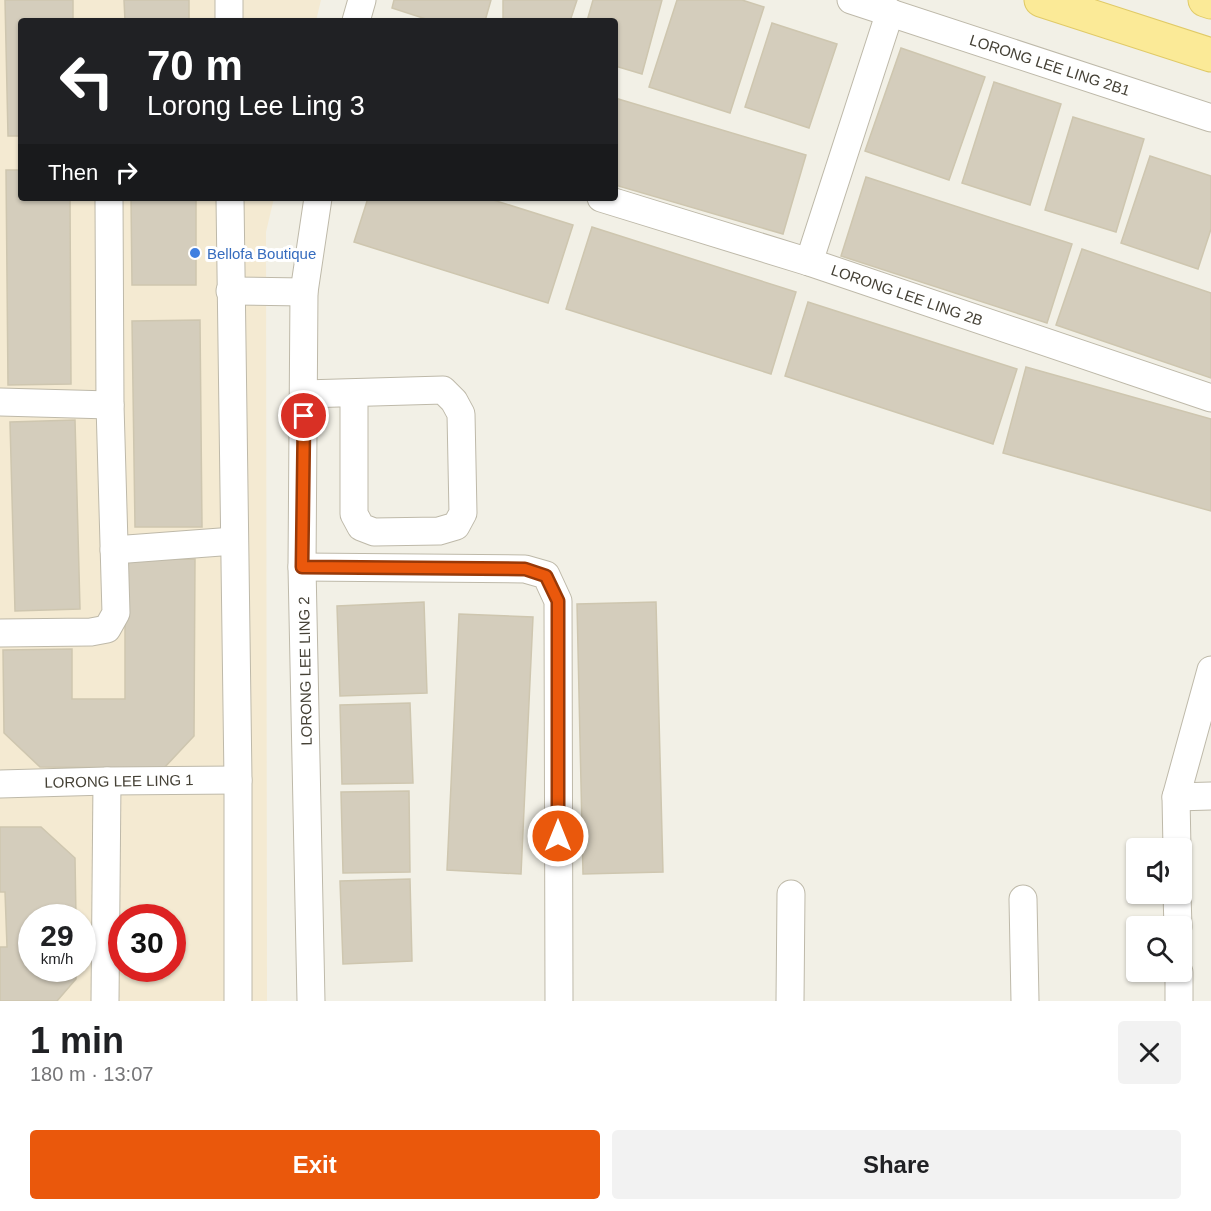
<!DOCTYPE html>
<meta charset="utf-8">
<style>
body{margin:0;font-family:Helvetica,sans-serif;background:#f2f2f2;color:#202124;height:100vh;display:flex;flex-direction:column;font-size:22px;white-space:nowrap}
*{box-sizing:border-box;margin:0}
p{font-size:20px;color:#757577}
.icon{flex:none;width:33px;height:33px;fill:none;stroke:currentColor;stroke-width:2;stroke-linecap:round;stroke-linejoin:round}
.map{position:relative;height:1001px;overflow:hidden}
.side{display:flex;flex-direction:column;background:#fff;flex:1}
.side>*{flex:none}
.guide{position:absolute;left:18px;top:18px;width:600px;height:183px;border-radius:6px;box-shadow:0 2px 4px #0004;background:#202124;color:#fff;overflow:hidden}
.fabs{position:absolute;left:1126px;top:838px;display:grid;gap:12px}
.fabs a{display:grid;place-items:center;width:66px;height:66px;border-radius:6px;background:#fff;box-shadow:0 2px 4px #0004;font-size:30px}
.speed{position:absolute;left:18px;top:904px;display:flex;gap:12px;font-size:30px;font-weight:700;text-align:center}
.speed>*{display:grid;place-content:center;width:78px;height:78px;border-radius:50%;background:#fff;box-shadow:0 2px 4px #0004;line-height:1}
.speed small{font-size:15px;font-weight:400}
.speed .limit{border:9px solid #d22;background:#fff;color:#111}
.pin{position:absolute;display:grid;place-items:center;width:51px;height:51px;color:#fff;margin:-26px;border:3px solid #fff;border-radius:50%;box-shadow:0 2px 6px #0007}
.me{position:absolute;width:66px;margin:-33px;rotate:0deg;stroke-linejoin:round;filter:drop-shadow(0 0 4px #0008)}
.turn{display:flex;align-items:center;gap:21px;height:126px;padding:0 30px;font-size:27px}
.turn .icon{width:78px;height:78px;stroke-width:2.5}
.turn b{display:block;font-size:42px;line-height:51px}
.then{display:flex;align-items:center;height:57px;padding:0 30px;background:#0003;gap:12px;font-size:22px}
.round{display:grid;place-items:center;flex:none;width:63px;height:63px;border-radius:6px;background:#f2f2f2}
.summary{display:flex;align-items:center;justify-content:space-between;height:102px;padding:0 30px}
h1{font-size:36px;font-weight:700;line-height:45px}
.button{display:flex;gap:12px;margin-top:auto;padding:12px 30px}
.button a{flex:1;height:69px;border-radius:6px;background:#ea580c;color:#fff;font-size:24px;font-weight:700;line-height:69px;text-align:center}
.button a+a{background:#f2f2f2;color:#202124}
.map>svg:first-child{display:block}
</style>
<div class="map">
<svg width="1211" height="1001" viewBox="0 0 1211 1001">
<rect width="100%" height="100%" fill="#f2f0e6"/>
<!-- commercial -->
<path fill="#f4ead2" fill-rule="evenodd" d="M0,0H321L316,21H21V198H274L266,232L267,1001H0ZM32,918H82V969H32ZM122,918H172V969H122Z"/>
<!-- building -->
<g fill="#d4cdbc" stroke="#cec6af" stroke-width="1.5">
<polygon points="5,0 73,0 73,21 21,21 21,136 8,136"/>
<polygon points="124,0 189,0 189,21 125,21"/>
<polygon points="394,0 491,0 485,21 432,21 392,8"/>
<polygon points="503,0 577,0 570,21 503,21"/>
<polygon points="593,0 662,0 642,74 615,66 615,21 587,21"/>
<polygon points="677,0 742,0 764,7 730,113 649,87"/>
<polygon points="772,23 837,44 809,128 745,107"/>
<polygon points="901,48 985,77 949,180 865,151"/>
<polygon points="994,82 1061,104 1030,205 962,183"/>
<polygon points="615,98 806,155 783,234 615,185"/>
<polygon points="1073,117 1144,139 1116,232 1045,210"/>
<polygon points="1150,156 1211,176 1211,229 1198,269 1121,243"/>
<polygon points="6,170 21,170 21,198 70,198 71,384 8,385"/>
<polygon points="866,177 1072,244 1047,323 841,256"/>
<polygon points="131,198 196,198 196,285 132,285"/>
<polygon points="368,198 487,198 573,225 548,303 354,242"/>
<polygon points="592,227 796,292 771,374 566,309"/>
<polygon points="1082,249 1211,293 1211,378 1056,325"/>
<polygon points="808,302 1017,369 993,444 785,376"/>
<polygon points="200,320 202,527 135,527 132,321"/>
<polygon points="1026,367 1211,419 1211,511 1003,453"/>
<polygon points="75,420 80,609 15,611 10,422"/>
<polygon points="195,559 194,736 164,768 40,767 4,733 3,650 72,649 72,699 125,699 125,560"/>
<polygon points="424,602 427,693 340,696 337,606"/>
<polygon points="656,602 663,872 583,874 577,604"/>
<polygon points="459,614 533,617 521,874 447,870"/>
<polygon points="410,703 413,783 342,784 340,705"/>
<polygon points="409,791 410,872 343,873 341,792"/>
<polygon points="0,827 41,827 75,858 76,918 32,918 32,969 76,969 76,979 57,1001 0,1001 0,947 7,947 5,892 0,892"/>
<polygon points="410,879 412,961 343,964 340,881"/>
</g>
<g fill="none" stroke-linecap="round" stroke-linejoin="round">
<!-- minor casing -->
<g stroke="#beb9a9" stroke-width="29">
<g id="minor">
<polyline points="851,0 1211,118"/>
<polyline points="229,21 229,0"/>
<polyline points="356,21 362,0"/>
<polyline points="230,198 238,780 238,1001"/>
<polyline points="601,198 809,262 1211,398"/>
<polyline points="809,262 890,12"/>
<polyline points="230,291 304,292"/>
<polyline points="304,394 443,390 454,401 461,414 463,513 456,526 439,531 374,532 361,527 354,514 354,394"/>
<polyline points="0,402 110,405"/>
<polyline points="114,550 234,541"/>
<polyline points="302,567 525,569 546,575 558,601 559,1001"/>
<polyline points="0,633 91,632 107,629 116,613 110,405 109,198"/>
<polyline points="0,784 107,781 238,780"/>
<polyline points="1176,797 1211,796"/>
<polyline points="1177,849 1176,797 1211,670"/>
<polyline points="1177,894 1178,927"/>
<polyline points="1023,899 1025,1001"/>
<polyline points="1179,972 1179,1001"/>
<polyline points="105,1001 107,781"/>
<polyline points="311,1001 302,567 304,292 318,198"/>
<polyline points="790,1001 791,894"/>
</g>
</g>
<!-- major casing -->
<g stroke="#e0ca67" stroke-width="35">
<g id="major">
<polyline points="1041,0 1211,55"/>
<polyline points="1205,0 1211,2"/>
</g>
</g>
<!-- minor -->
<use href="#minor" stroke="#fff" stroke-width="27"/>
<!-- major -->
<use href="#major" stroke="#fbea97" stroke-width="33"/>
</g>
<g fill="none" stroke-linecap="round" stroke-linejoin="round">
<!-- route casing -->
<g stroke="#983908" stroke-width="15">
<polyline id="route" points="304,416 302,567 525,569 546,576 558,601 558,836"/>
</g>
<!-- route -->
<use href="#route" stroke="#ea580c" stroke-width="10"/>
</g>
<!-- markers -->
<circle fill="#3f7fe0" stroke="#fff" stroke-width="2" cx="195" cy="253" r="6"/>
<g text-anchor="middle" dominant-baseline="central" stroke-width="6" stroke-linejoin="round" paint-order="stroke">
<!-- street labels -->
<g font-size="15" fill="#454136" stroke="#fff">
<text transform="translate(1050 65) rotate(18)">LORONG LEE LING 2B1</text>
<text transform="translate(907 295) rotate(19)">LORONG LEE LING 2B</text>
<text transform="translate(305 671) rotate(-91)">LORONG LEE LING 2</text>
<text transform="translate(119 781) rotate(-1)">LORONG LEE LING 1</text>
</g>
<!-- shop labels -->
<g font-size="15" fill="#366cbe" stroke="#fff" text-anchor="start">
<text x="207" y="253">Bellofa Boutique</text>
</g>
</g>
</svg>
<div class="fabs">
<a><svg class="icon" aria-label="sound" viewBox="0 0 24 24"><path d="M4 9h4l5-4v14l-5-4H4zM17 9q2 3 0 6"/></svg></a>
<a><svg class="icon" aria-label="search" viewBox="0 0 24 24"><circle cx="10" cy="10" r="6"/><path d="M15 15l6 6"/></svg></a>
</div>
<div class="speed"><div>29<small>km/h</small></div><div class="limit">30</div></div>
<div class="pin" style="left:304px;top:416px;background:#d93025"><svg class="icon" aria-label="arrive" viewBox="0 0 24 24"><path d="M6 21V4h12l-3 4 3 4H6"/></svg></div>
<svg class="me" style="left:558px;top:836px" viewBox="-20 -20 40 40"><circle r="17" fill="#ea580c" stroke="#fff" stroke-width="3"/><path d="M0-11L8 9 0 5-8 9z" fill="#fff"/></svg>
<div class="guide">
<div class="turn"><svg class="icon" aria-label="left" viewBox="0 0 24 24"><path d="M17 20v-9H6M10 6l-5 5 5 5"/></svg><div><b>70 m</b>Lorong Lee Ling 3</div></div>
<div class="then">Then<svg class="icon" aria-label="right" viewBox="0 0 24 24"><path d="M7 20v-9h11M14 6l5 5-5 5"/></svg></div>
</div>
</div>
<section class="side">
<div class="summary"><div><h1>1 min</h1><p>180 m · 13:07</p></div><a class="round"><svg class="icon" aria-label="close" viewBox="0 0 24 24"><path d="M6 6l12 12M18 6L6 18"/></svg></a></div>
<div class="button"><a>Exit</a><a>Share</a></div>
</section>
